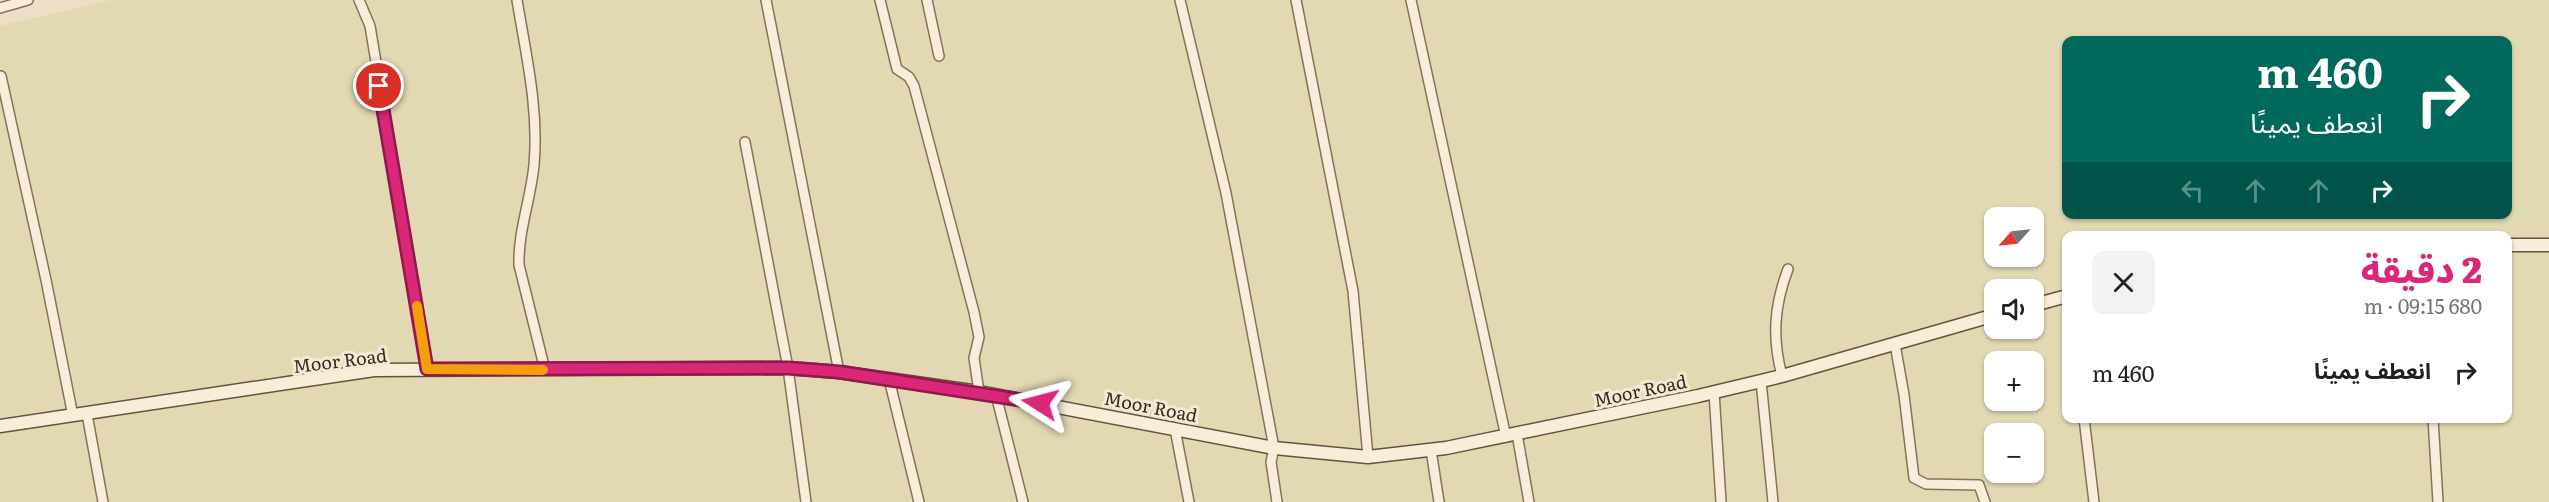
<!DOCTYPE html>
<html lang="ar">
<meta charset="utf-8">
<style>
body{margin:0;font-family:Literata,"Noto Sans Arabic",serif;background:#f2f2f2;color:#202124;direction:rtl;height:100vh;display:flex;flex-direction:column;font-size:22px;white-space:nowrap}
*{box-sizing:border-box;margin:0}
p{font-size:20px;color:#757577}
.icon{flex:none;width:33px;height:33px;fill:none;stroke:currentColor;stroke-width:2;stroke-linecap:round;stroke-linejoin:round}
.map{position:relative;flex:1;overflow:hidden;direction:ltr}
.drawer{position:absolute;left:2062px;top:231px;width:450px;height:192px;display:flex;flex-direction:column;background:#fff;border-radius:12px;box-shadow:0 2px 4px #0004;direction:rtl}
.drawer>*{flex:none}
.guide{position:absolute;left:2062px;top:36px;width:450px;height:183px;border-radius:12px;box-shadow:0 2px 4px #0004;direction:rtl;background:#00695c;color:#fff;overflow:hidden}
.needle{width:39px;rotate:243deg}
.buttons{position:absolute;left:1984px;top:207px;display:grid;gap:12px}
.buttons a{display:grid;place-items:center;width:60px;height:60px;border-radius:12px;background:#fff;box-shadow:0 2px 4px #0004;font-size:30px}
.pin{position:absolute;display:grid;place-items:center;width:51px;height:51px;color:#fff;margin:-26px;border:3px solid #fff;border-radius:50%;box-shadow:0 2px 6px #0007}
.me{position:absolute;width:66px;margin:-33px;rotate:279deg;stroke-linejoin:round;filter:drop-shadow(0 0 4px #0008)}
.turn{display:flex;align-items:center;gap:21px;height:126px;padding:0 30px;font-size:27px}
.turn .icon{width:78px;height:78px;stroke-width:2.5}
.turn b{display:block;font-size:42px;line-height:51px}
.lanes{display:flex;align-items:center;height:57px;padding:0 30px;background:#0003;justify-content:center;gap:30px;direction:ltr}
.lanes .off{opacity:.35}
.round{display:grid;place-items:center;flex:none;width:63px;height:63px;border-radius:12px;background:#f2f2f2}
.headline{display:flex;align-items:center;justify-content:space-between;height:102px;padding:0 30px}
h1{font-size:36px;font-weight:800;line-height:45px;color:#db2777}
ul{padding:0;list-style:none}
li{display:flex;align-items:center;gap:18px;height:78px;padding:0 30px}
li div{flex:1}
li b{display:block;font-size:22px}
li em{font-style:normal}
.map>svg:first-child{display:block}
</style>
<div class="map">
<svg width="2549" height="502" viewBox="0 0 2549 502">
<rect width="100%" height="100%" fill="#ecdfc5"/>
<!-- farmland -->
<path fill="#e2d9b3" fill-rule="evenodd" d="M111,0H2549V502H0V26ZM2067,40H2508V214H2067ZM1995,218H2034V256H1995ZM2067,236H2508V418H2067ZM1995,290H2034V328H1995ZM1995,362H2034V400H1995ZM1995,434H2034V472H1995Z"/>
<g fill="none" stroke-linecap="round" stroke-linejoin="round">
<!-- street casing -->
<g stroke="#87715c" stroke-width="12">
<g id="street">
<polyline points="359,0 370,26 427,369"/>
<path d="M517,0C526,55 539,109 534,165C531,198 518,231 519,265L545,370"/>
<polyline points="766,0 839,372"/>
<polyline points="880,0 897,69 909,77 914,86 974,312 979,337 974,358 979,392"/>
<polyline points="927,0 939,56"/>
<polyline points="1180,0 1226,193 1274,448 1271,462 1277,502"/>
<polyline points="1296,0 1353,291 1368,457"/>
<polyline points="1411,0 1506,437"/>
<polyline points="0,8 28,0"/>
<polyline points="1,76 46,280 73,416"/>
<polyline points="745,142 788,368 806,502"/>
<polyline points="1895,344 1904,395 1914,478 1926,484 1979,485 1985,502"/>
<path d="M1782,376C1772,338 1774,306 1788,269"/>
<polyline points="889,379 919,502"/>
<polyline points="1761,381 1773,502"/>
<polyline points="1714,392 1721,502"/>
<polyline points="996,395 1023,502"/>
<polyline points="87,414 103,502"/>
<polyline points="2084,418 2094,502"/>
<polyline points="2433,418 2438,502"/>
<polyline points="1175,429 1189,502"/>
<polyline points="1517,434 1529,502"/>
<polyline points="1431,450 1439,502"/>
</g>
</g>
<!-- secondary casing -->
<g stroke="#68523f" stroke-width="15">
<g id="secondary">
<polyline points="2508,245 2549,245"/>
<polyline points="2034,305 2067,296"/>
<polyline points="0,426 374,370 788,368 839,372 979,392 1274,448 1368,457 1446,448 1698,396 1782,376 1995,315"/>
</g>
</g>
<!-- street -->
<use href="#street" stroke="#f7edd8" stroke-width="9"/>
<!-- secondary -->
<use href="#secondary" stroke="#f7edd8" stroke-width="12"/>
</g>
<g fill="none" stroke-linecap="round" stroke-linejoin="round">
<!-- route casing -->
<g stroke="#8e194d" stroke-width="15">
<polyline id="route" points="379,86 427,369 788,368 839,372 1040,403"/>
</g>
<!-- route -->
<use href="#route" stroke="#db2777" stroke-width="10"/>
<!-- slow -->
<polyline stroke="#f59e0b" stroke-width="10" points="417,306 427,369 543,370"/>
</g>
<g text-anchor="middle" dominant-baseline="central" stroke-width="6" stroke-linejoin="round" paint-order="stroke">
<!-- street labels -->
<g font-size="18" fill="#372a1f" stroke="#f4ead4">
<text transform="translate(340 360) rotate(-7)">Moor Road</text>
<text transform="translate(1640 390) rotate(-12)">Moor Road</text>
<text transform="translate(1151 406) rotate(11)">Moor Road</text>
</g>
</g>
</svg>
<div class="buttons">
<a><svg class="needle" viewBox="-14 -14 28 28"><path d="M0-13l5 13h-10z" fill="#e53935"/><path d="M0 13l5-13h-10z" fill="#757577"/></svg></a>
<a><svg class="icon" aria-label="sound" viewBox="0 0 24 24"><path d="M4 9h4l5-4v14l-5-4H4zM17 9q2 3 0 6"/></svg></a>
<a>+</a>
<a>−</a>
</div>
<div class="pin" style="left:379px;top:86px;background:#d93025"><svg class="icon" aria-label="arrive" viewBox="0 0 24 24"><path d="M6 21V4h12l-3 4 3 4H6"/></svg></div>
<svg class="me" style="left:1040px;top:403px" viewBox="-20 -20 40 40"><path d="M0-17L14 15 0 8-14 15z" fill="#db2777" stroke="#fff" stroke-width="4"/></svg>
<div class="guide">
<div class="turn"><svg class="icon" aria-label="right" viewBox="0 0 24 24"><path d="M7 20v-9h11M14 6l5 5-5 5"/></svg><div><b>460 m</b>انعطف يمينًا</div></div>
<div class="lanes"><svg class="icon off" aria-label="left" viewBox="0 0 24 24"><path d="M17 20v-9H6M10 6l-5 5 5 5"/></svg><svg class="icon off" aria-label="ahead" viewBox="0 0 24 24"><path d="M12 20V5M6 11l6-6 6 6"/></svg><svg class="icon off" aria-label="ahead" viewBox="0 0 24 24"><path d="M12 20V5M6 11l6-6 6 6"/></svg><svg class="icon" aria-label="right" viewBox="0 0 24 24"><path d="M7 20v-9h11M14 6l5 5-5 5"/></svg></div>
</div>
<section class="drawer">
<div class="headline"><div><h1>2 دقيقة</h1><p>680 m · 09:15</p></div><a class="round"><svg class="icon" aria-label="close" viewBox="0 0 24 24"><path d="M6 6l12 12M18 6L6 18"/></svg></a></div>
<ul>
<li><svg class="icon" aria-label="right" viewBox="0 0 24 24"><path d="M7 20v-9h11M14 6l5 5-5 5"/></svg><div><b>انعطف يمينًا</b></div><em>460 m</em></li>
</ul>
</section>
</div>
